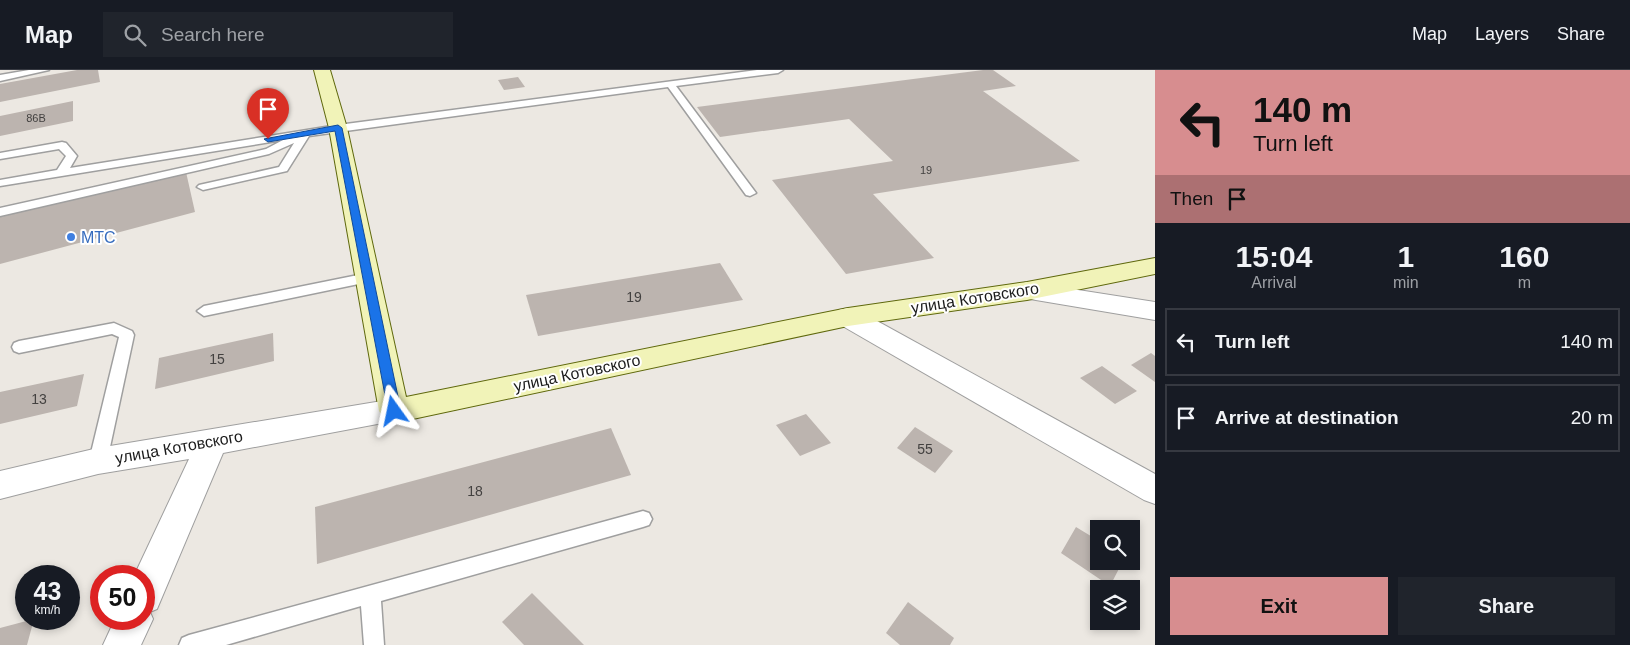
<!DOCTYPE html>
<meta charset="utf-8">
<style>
body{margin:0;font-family:Helvetica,sans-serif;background:#20242c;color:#f1f3f6;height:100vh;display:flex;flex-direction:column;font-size:19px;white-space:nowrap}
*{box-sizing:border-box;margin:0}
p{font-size:16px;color:#9ea1a6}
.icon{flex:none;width:28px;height:28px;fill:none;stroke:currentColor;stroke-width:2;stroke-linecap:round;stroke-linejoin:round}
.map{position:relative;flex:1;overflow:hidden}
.sheet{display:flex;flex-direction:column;background:#171b24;width:475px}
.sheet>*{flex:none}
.top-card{background:#d78d8f;color:#111;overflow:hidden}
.controls{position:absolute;left:1090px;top:450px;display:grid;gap:10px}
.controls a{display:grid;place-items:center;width:50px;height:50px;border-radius:0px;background:#171b24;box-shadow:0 2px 8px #0003;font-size:25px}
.speed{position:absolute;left:15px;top:495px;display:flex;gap:10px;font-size:25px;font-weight:700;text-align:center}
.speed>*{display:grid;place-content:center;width:65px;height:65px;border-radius:50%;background:#171b24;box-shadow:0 2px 8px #0003;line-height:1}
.speed small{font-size:12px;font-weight:400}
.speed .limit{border:8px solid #d22;background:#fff;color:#111}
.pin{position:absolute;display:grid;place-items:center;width:42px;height:42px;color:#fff;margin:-51px -21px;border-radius:50% 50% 50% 0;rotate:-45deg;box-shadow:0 0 5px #0007}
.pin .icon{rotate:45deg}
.me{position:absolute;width:55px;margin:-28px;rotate:348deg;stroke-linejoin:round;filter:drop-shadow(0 0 4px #0008)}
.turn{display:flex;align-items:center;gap:18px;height:105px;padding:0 15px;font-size:22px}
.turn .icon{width:65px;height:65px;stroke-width:2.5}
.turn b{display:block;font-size:35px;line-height:42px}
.then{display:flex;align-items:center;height:48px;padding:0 15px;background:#0003;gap:10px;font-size:19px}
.eta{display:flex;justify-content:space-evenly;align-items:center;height:85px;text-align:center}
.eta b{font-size:30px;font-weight:800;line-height:35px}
.cta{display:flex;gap:10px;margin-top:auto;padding:10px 15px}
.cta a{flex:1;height:58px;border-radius:0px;background:#d78d8f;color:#111;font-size:20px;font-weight:800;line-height:58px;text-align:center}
.cta a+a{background:#20242c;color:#f1f3f6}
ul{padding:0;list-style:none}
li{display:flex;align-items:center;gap:15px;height:68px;margin:0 10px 8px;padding:0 5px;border:2px solid #363941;border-radius:0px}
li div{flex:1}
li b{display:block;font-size:19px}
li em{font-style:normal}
header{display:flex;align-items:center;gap:30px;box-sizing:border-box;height:70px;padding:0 25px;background:#171b24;border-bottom:1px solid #363941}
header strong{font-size:24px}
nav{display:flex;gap:28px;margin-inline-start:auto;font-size:18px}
.search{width:350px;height:45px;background:#20242c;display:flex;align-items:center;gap:12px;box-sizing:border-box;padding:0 18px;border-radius:0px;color:#9ea1a6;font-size:19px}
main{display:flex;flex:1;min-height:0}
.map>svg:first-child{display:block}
</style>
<header>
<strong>Map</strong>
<div class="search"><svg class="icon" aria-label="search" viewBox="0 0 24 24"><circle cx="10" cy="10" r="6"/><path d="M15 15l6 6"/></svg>Search here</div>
<nav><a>Map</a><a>Layers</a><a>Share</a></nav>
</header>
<main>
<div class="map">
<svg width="1155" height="575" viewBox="0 0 1155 575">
<rect width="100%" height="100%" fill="#ece8e2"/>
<!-- building -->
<g fill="#bcb4af">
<polygon points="77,0 98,0 100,12 0,32 0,14"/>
<polygon points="983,0 993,0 1016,16 983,21 1080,91 873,124 934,188 846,204 772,110 893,91 849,49 720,67 697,37"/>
<polygon points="518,7 525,17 504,20 498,10"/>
<polygon points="73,31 73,51 0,66 0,46"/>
<polygon points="186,102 195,142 0,194 0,147"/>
<polygon points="720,193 743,230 538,266 526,225"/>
<polygon points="273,263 274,291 155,319 159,288"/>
<polygon points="1151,283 1155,286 1155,312 1131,295"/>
<polygon points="1102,296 1137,321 1115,334 1080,308"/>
<polygon points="84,304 77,336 0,354 0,322"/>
<polygon points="806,344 831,373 800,386 776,355"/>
<polygon points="915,357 953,381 935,403 897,378"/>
<polygon points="611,358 631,405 317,494 315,437"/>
<polygon points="1076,457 1099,471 1099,491 1123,491 1110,516 1061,483"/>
<polygon points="532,523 584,575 524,575 502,552"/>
<polygon points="908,532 954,568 950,575 900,575 886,563"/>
<polygon points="34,549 27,575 0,575 0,558"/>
</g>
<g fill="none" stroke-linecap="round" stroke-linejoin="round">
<!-- service casing -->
<g stroke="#9f9f9f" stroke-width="3">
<g id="service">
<polygon points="29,0 49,0 0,11 0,5"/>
<polygon points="757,0 783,0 778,3 676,16 756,123 750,126 746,125 668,17 309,66 287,101 203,120 197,117 199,115 279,97 294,73 269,84 0,146 0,138 266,79 283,70 0,116 0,110 57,100 66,86 59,79 0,89 0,83 62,72 66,73 77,86 70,98 338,55"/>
<polygon points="368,203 375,208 373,211 204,246 197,241 204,236"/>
<polygon points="114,253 132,261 134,265 107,391 104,396 98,398 92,396 89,391 119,267 112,264 19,283 14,281 12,277 14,273 19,271"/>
<polygon points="643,441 649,443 652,449 649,455 643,457 381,531 384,575 364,575 361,536 226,575 179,575 182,568 189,565"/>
</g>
</g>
<!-- minor casing -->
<g stroke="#9f9f9f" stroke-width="2">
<g id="minor">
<polygon points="1027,212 1155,232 1155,250 1018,227 1014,221 1018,215"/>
<polygon points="848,238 857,240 1155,404 1155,434 1144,430 839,254 835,247 839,240"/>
<polygon points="394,329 404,333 409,341 404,349 223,383 157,539 150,542 153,549 141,575 103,575 115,549 144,549 144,506 134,506 189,389 98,404 0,429 0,401 98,378"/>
</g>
</g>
<!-- secondary casing -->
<g stroke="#5f680d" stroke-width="2">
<polygon id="secondary" points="314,0 330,0 347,58 406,327 848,238 1027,212 1155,188 1155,204 1027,230 848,256 394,353 384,349 379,341 329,58"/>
</g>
<!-- service -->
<use href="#service" fill="#fff" fill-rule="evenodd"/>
<!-- minor -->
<use href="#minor" fill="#fff" fill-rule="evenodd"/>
<!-- secondary -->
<use href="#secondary" fill="#f1f3b8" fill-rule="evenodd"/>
</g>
<!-- route -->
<polygon fill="#1a73e8" stroke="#114b97" points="338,55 342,58 401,341 394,346 388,341 335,61 268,72 264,69"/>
<!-- markers -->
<circle fill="#3f7fe0" stroke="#fff" stroke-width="2" cx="71" cy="167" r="5"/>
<g text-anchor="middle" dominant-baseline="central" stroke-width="4" stroke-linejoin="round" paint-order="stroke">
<!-- far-number labels -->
<g font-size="11" fill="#434140">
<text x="36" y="48">86В</text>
<text x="926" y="100">19</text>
</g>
<!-- number labels -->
<g font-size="14" fill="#434140">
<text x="634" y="227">19</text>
<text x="217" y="289">15</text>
<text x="39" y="329">13</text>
<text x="925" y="379">55</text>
<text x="475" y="421">18</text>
</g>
<!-- shop labels -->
<g font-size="16" fill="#366cbe" stroke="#fff" text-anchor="start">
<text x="81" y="167">МТС</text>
</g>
<!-- street labels -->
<g font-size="16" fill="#1b1b1b" stroke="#fff">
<text transform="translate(975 228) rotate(-9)">улица Котовского</text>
<text transform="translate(577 303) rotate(-12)">улица Котовского</text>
<text transform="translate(179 377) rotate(-10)">улица Котовского</text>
</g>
</g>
</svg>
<div class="controls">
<a><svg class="icon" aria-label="search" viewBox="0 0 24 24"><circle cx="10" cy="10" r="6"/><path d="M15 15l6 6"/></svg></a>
<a><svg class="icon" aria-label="layers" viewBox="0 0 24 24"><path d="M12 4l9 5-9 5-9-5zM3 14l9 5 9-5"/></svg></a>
</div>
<div class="speed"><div>43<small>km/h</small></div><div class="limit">50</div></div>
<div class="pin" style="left:268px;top:69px;background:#d93025"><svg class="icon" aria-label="arrive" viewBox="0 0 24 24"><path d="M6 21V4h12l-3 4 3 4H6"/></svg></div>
<svg class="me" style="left:394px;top:341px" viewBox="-20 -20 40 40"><path d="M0-17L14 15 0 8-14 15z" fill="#1a73e8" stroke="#fff" stroke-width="4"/></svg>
</div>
<section class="sheet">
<div class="top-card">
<div class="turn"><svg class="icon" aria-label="left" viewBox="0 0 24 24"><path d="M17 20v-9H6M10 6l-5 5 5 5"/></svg><div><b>140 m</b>Turn left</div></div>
<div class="then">Then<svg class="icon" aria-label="arrive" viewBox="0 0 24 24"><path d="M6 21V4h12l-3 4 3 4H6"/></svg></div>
</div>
<div class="eta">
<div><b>15:04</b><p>Arrival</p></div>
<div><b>1</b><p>min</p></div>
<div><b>160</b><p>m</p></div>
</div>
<ul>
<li><svg class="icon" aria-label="left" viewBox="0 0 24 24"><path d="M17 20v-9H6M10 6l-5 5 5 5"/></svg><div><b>Turn left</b></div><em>140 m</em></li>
<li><svg class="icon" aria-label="arrive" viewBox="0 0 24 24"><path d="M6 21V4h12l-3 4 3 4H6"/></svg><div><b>Arrive at destination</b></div><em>20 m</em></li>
</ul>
<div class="cta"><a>Exit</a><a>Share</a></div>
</section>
</main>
